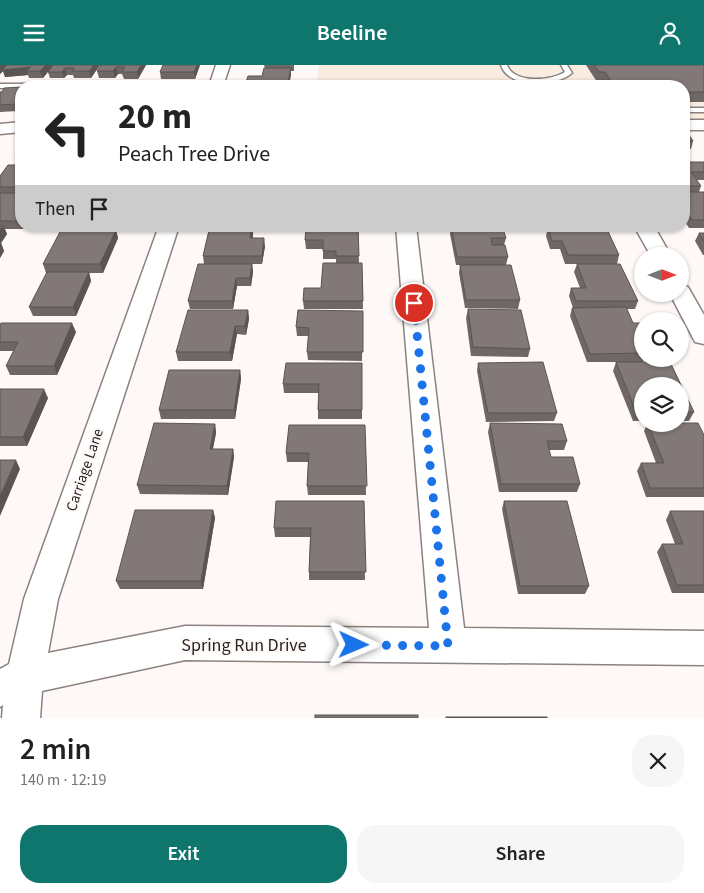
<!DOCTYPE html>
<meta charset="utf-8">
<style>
body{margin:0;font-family:"Source Sans 3",sans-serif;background:#f6f6f6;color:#222;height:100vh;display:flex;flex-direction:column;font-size:19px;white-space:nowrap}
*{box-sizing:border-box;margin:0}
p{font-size:16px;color:#767676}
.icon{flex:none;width:28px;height:28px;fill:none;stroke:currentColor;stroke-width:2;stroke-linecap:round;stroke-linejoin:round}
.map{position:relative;height:653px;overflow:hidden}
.side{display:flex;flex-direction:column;background:#fff;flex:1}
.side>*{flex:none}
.banner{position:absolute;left:15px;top:15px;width:675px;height:152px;border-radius:20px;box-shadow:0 1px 4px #0004;background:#fff;color:#222;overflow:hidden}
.needle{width:32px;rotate:90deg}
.tools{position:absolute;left:634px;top:182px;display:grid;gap:10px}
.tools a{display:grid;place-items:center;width:55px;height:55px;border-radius:50%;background:#fff;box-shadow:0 1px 4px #0004;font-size:25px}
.pin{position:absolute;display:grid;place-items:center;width:42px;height:42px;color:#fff;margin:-21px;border:2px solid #fff;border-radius:50%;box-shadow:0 1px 5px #0007}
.me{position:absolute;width:55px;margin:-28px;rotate:91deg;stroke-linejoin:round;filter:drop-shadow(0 0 4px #0008)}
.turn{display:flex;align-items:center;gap:18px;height:105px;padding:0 20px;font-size:22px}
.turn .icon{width:65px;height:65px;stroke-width:2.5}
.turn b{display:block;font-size:35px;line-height:42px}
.then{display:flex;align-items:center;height:48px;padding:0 20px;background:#0003;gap:10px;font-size:19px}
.round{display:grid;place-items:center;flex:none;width:52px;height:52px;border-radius:20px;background:#f6f6f6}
.summary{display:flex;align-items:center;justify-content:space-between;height:85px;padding:0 20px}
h1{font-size:30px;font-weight:600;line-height:38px}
.primary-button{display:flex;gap:10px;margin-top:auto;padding:10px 20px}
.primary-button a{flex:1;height:58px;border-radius:20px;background:#0f766e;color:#fff;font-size:20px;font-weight:600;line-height:58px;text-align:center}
.primary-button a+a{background:#f6f6f6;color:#222}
header{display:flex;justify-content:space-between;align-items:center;height:65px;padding:0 20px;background:#0f766e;color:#fff;font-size:22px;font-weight:600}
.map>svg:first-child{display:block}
</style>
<header><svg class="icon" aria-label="menu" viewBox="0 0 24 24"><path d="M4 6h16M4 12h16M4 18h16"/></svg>Beeline<svg class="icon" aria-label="person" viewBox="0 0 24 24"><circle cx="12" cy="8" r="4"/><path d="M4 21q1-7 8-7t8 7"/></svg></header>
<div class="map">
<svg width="704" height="653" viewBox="0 0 704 653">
<rect width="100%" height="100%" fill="#fef9f6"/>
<!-- built -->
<polygon fill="#fbece2" points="319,0 704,0 704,54 684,54 684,21 316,21"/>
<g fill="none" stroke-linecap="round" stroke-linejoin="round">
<!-- lane casing -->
<g stroke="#8b837f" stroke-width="3">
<g id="lane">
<path d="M501,0H507C514,19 551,16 565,7L561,0H567L572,8C557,22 508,24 501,0Z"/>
<polygon points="217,18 219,19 220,21 21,21 21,23 0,23 0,19"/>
<rect x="684" y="43" width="20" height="4"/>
</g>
</g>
<!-- street casing -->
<g stroke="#8b837f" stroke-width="3">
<g id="street">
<polygon points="216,0 230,0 223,21 209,21"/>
<rect x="684" y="55" width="20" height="10"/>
<polygon points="21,57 21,67 0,69 0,59"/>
<polygon points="159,161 179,161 58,534 48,588 185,561 429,563 396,161 416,161 464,563 704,566 704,600 185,595 42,626 40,653 2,653 3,640 0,642 0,604 9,599 24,534"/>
<polygon points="634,161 654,161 671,191 651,191"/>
<polygon points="680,220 688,222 704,250 704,279 695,277 670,229 680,229"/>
</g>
</g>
<!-- lane -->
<use href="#lane" fill="#fff" fill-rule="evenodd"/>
<!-- street -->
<use href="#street" fill="#fff" fill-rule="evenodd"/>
</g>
<!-- wall -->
<g fill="#6f6766">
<polygon points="0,0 100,0 91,13 74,13 73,10 67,10 64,13 50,13 48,7 43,13 29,13 28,10 5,12 3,6 0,9"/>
<polygon points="101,0 146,0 138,14 124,14 122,9 118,9 115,13 99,13 97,6"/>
<polygon points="200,0 195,14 161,14 160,7"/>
<polygon points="264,0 294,0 294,6 291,6 289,21 247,21 246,17 262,11 265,3"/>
<polygon points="586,0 704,0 704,37 684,37 684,21 605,21 602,17 597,17"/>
<polygon points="21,22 18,46 0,47 0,27"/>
<polygon points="684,67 693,76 691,84 684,83 684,85"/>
<polygon points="21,81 21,98 17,98 15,90"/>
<polygon points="684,97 704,97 704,115 696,115 701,121 699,127 704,127 704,163 689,163 684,155"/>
<polygon points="21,100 21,161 25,161 23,164 5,164 7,169 1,178 4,186 0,193 0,111"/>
<polygon points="66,161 122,161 120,166 116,166 118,173 103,208 89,208 91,216 76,251 33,251 29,242 47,208 46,208 43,199 67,165"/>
<polygon points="210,161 253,161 253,173 265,181 262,199 252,199 253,207 251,221 237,221 233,244 190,244 188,236 204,199 203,191"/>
<polygon points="312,161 358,162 359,198 362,198 363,244 304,244 303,236 321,223 336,198 336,194 323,194 323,184 306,184 305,175"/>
<polygon points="451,161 506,173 504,180 508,192 506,200 520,235 518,244 465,243 459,208 460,200 456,200 450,169"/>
<polygon points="548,161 600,161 599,162 619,190 617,199 565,199 560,184 550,184 546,171 548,162"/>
<polygon points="699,168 704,168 704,190 703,190 695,176"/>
<polygon points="577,199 620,199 638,236 635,244 627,244 633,258 642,258 642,294 644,294 643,297 625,297 670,297 694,347 689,356 680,356 680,321 642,321 642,356 633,356 613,306 616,297 587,297 570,251 572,243 573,243 569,231 571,223 580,223 574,207"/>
<polygon points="468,244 530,284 528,292 471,291 466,253"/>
<polygon points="248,245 249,254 246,270 237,269 232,296 178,296 176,287"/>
<polygon points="363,246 362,296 308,295 307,287 309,271 297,271 296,262"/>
<polygon points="0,260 76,267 57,310 10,310 6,301 14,286 0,286"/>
<polygon points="362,298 362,354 318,354 318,345 319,328 284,328 283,319"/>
<polygon points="478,298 557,348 554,356 486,357 477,306"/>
<polygon points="240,305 241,314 235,354 161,354 159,345"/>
<polygon points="0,324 48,333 27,381 0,381"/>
<polygon points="490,358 567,376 564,385 549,385 551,392 580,419 577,427 499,427 488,367"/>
<polygon points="215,359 216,368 213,384 233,384 234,392 228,430 140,429 137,420"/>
<polygon points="647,359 680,359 704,370 704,432 646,432 637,406 641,398 656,398 644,366"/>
<polygon points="365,360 366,430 308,430 307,421 308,397 287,397 286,388"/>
<polygon points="364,436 365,515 309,515 309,507 310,472 275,472 274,463"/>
<polygon points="504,436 589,521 585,529 518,529 502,444"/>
<polygon points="213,445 215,453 203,524 120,524 116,516"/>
<polygon points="670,446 704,446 704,528 672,528 657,487 662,479 675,479 666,455"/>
</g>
<!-- shaded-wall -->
<g fill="#5a5453">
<polygon points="0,0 8,0 31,2 27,6 28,10 5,12 3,6 0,9"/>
<polygon points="46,0 53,0 43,13 40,6"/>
<polygon points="94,0 100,0 91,13 89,6"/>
<polygon points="141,0 146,0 138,14 137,7"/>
<polygon points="197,0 200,0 195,14 194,7"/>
<polygon points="116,2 118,9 115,13 113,6"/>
<polygon points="65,3 67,10 64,13 62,7"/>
<polygon points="291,3 291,10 289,21 288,17"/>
<polygon points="21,27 21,39 18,46 16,39"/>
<polygon points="21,139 21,152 17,145"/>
<polygon points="3,161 7,169 1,178 4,186 0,193 0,166"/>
<polygon points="118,161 122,161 120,166"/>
<polygon points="252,161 253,168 251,181 250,173"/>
<polygon points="116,165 118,173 103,208 100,199"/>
<polygon points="264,173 265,181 262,199 262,191"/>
<polygon points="252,199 253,207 251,221 250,213"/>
<polygon points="89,207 91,216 76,251 73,242"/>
<polygon points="236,213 237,221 233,244 232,236"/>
<polygon points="248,245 249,254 246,270 245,261"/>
<polygon points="72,258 76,267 57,310 54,301"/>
<polygon points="235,261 237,269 232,296 230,287"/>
<polygon points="240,305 241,314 235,354 234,345"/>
<polygon points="44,324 48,333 27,381 23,372"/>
<polygon points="215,359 216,368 211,392 210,384"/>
<polygon points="233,384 234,392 228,430 227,421"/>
<polygon points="16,395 20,404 0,451 0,431"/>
<polygon points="213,445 215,453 203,524 201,516"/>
</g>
<!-- building -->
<g fill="#817877" stroke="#5a5453">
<polygon points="7,0 46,0 40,6 27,6 31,2 2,5"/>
<polygon points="53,0 94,0 89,6 72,6 75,3 65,3 62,7 48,7"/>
<polygon points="101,0 141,0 137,7 122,7 125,2 116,2 113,6 97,6"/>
<polygon points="163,0 197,0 194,7 160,7"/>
<polygon points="594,0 704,0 704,27 684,27 684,21 654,21 649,16 611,16 605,7 599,7"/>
<polygon points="264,3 291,3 288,17 246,17 248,11 262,11"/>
<polygon points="81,20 80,21 52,21"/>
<polygon points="21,22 21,27 16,39 0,40 0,27 2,27 4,23"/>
<polygon points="684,67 687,67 693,76 684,76"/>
<polygon points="21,81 21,90 15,90"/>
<polygon points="684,97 704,97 704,107 691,107 701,121 684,121"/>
<polygon points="8,100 21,100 21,122 0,122 0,111"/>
<polygon points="684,127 704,127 704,155 692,155 684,142"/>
<polygon points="0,128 21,128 21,139 17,145 21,145 21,154 20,156 0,156"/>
<polygon points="0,161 3,161 0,166"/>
<polygon points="210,161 252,161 250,173 264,173 262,191 203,191"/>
<polygon points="451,161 502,161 506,173 491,173 492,180 505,180 508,192 457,192"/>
<polygon points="306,162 358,162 359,191 336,191 336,186 323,186 323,175 305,175"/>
<polygon points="548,162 606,162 619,190 568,190 562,176 552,176"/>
<polygon points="61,165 116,165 100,199 43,199"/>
<polygon points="699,168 704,168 704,177"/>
<polygon points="323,198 362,198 363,236 303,236 304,223 321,223"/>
<polygon points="198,199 252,199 250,213 236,213 232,236 188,236"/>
<polygon points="577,199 620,199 638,236 576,236 571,223 586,223"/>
<polygon points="460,200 511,200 520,235 466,235"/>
<polygon points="47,207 89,207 73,242 29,242"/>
<polygon points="626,242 633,258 642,258 642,276 641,276 642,280 642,288 590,289 572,243"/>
<polygon points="468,244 521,245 530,284 473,282"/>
<polygon points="188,245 248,245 245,261 235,261 230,287 176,287"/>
<polygon points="298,245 363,246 363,287 307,287 309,263 296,262"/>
<polygon points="1,258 72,258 54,301 6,301 18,277 0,277 0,260"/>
<polygon points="543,297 557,348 488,348 478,298"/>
<polygon points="616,297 670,297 694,347 680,347 680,321 642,321 642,347 636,347"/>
<polygon points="286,298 362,298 362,345 318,345 319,319 283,319"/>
<polygon points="169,305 240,305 234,345 159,345"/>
<polygon points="0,324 44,324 23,372 0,372"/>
<polygon points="154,358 215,359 210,384 233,384 227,421 137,420"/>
<polygon points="490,358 562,359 567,376 547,376 551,392 573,392 580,419 501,419"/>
<polygon points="680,358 698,358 704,370 704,423 650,423 641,398 664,398 648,359 680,359"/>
<polygon points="289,360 365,360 367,421 307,421 309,388 286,388"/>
<polygon points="0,395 16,395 0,431"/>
<polygon points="276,436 364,436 366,507 309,507 311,463 274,463"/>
<polygon points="504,436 567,436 589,521 520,521"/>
<polygon points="135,445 213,445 201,516 116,516"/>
<polygon points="670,446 704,446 704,520 677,520 662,479 683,479"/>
<rect x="315" y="650" width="103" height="3"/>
<rect x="446" y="652" width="101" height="1"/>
</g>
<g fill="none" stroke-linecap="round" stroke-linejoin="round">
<!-- route -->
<polyline stroke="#1a73e8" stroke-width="9" stroke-dasharray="0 16.2" points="354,580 448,581 414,238"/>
</g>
<g text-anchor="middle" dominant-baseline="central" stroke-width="4" stroke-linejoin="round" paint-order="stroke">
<!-- street labels -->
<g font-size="15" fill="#282523" stroke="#fef9f6">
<text transform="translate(85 405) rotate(-71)">Carriage Lane</text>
</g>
<!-- near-street labels -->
<g font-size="18" fill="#282523" stroke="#fef9f6">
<text x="244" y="580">Spring Run Drive</text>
</g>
</g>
</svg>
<div class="tools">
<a><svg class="needle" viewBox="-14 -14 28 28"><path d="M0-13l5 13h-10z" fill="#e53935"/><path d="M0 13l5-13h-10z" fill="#767676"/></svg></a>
<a><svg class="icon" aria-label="search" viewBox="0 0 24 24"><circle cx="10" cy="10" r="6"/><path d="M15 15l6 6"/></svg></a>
<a><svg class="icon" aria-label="layers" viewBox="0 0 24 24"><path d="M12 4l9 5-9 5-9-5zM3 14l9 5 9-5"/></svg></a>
</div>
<div class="pin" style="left:414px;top:238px;background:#d93025"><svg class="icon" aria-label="arrive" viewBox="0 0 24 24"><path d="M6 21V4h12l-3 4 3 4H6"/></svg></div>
<svg class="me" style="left:354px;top:580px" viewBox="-20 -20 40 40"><path d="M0-17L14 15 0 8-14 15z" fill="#1a73e8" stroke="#fff" stroke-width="4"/></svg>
<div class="banner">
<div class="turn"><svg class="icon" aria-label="left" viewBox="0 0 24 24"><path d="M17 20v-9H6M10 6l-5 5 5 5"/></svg><div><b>20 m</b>Peach Tree Drive</div></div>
<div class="then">Then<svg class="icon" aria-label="arrive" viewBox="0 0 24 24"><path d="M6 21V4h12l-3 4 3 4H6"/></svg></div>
</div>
</div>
<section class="side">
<div class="summary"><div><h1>2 min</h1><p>140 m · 12:19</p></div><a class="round"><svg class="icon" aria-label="close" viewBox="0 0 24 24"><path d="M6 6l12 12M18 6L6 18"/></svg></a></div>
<div class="primary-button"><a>Exit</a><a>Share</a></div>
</section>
